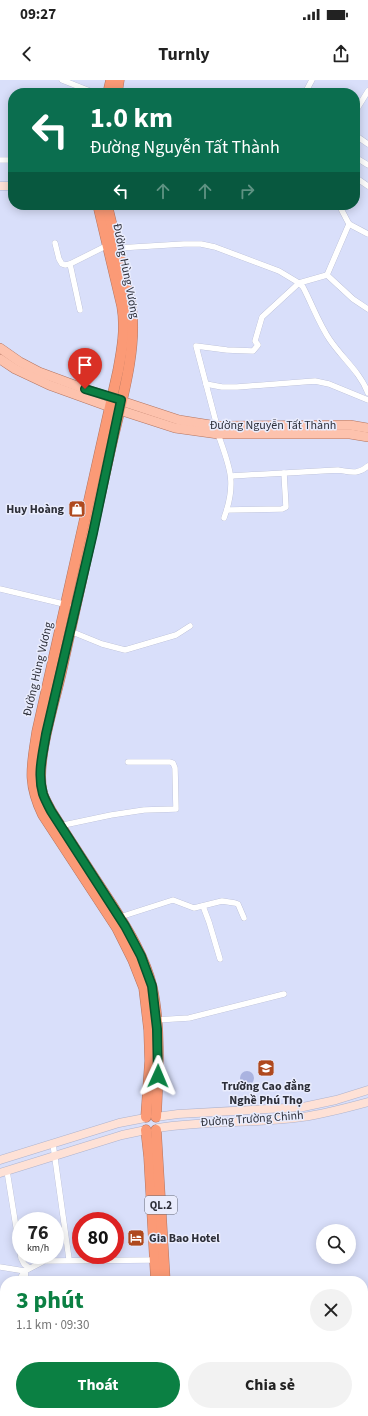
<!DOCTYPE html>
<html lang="vi">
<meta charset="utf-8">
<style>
body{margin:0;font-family:"Source Sans 3",sans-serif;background:#f2f2f2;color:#222;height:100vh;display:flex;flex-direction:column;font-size:15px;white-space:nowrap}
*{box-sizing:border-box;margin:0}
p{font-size:13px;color:#767676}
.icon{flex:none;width:22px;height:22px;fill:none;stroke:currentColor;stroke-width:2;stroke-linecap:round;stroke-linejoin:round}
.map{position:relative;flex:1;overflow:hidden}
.sheet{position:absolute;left:0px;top:1196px;width:368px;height:140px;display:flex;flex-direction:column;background:#fff;border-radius:16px 16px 0 0;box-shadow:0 2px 10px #0003}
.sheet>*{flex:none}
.hud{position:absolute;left:8px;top:8px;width:352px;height:122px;border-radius:16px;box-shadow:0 2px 10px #0003;background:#0b6e4f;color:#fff;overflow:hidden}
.buttons{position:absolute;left:316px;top:1144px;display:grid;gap:8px}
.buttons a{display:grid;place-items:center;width:40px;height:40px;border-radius:50%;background:#fff;box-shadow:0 2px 10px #0003;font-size:20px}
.speed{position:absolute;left:12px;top:1132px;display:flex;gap:8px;font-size:20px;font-weight:700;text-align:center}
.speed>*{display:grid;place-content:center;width:52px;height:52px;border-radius:50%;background:#fff;box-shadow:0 2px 10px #0003;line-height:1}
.speed small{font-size:10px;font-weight:400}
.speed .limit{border:6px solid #d22;background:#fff;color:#111}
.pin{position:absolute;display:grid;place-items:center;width:34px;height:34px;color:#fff;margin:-41px -17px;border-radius:50% 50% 50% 0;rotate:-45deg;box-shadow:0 0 4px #0007}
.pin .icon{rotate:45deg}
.me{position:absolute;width:44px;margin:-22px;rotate:1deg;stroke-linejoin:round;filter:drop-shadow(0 0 3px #0008)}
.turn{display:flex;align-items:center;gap:14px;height:84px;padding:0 16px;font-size:18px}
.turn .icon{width:52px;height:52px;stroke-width:2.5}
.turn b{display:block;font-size:28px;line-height:34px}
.lanes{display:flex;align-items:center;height:38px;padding:0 16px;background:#0003;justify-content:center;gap:20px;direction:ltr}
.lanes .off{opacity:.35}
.round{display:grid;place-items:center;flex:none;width:42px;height:42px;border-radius:21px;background:#f2f2f2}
.overview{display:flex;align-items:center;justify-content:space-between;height:68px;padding:0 16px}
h1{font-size:24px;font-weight:700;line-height:30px;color:#0b8043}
.cta{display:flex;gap:8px;margin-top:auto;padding:8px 16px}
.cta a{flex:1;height:46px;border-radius:24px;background:#0b8043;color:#fff;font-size:16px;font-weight:700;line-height:46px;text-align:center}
.cta a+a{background:#f2f2f2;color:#222}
.status{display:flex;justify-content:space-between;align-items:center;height:28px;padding:0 20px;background:#fff;direction:ltr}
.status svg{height:11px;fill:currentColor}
header{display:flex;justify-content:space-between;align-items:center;height:52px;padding:0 16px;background:#fff;font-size:18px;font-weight:700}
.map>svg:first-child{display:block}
</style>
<div class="status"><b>09:27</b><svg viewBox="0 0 49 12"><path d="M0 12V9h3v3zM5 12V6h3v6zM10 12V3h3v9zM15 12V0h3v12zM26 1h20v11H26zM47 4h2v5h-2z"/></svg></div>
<header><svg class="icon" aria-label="back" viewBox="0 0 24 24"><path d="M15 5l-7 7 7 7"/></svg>Turnly<svg class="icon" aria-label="share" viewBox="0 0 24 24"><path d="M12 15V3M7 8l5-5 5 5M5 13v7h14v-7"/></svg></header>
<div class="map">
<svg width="368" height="1336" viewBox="0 0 368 1336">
<rect width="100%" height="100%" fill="#d9dffa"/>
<!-- green -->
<g fill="#aab3e0">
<circle cx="247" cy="998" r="7"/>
<polygon points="58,1331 82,1331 83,1336 59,1336"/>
</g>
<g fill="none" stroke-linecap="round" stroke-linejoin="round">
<!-- street casing -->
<g stroke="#aeb3cd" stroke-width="6">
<g id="street">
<polyline points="62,0 95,13"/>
<polyline points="305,13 312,0"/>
<polyline points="355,32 368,11"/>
<polyline points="355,55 368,64"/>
<polyline points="355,77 368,85"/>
<polyline points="0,80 13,80"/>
<polyline points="355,97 368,106"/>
<polyline points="349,144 368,154"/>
<polyline points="55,163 59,179 62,184 65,185 70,184 108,165"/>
<path d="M118,168L184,164H201L215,167L279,191L299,203L303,207C312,224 319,244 330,260C343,279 360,292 368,313"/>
<polyline points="70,184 80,230"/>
<polyline points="327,195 353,219 368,229"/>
<polyline points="206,304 222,307 237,307 315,301 329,304 368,320"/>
<polyline points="217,346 196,266 227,270 253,271 258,265 255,261 262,237 299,203 327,195 349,144 339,125"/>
<path d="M218,354C230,388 237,402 224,438"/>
<path d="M231,396L338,390C351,392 357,395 368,386"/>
<polyline points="227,430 282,429 286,427 284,393"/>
<polyline points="0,509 68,525"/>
<polyline points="70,551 102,564 125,570 176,555 190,546"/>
<polyline points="59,746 111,735 144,730 176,729 175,688 173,683 170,682 128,682"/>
<polyline points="203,826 209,842 220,879"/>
<polyline points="120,837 173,820 194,828 222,821 235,823 238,824 244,838"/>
<polyline points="156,940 189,938 284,914"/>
<polyline points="53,1064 69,1179"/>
<polyline points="7,1091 21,1178 24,1184 29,1188"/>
<polyline points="0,1187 25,1191 26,1201"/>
<polyline points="18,1201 25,1191 44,1181 155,1180"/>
<polyline points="0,1228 5,1220"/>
<polyline points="363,1263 368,1261"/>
<polyline points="0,1316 5,1319"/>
<polyline points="29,1331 34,1336"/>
<polyline points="43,1331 44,1336"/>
<polyline points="96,1336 96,1331"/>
<polyline points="303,1336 305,1331"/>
</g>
</g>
<!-- secondary casing -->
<g stroke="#aeb3cd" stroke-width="9">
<g id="secondary">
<polyline points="0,106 13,106"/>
<polyline points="156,1037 178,1034 303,1027 336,1020 368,1010"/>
<path d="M158,1048C206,1040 255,1044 302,1037C324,1034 346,1028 368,1022"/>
<polyline points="0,1080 119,1043 145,1038"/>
<polyline points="0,1093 122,1055 146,1050"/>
</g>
</g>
<!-- primary casing -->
<g stroke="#b37561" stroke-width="10">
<g id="primary">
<polyline points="0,268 20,282 39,292 85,309 179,340 217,346 350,345 368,348"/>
<polyline points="0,279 15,289 49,305 110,327 175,348 218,354 350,354 368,357"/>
</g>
</g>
<!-- highway casing -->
<g stroke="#b37561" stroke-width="11">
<g id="highway">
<polyline points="108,13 111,0"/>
<polyline points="117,13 119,0"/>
<path d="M98,125L122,226C126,248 122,270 118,291L37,652C32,686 27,702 43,735L117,848L133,880L144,908L149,950L150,981L146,1037"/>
<path d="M107,125L131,225C138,270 120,326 110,371C94,445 78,519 61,593C54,624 35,682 42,712C44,719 48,725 51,731C71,763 92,794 112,825C128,850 145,878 152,907C161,948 158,995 156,1037"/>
<polyline points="146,1050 149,1077 156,1201"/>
<polyline points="156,1050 165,1201"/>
<polyline points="158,1331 158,1336"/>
<polyline points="168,1331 168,1336"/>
</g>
</g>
<!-- street -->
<use href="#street" stroke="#fff" stroke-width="5.5"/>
<!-- secondary -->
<use href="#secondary" stroke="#fee1d6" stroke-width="8"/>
<!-- primary -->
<use href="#primary" stroke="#fdc2ad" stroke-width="9"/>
<!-- highway -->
<use href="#highway" stroke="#fb9a76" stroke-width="10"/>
</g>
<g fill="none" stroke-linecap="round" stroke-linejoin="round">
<!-- route casing -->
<g stroke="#07532c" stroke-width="10">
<path id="route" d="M85,309L121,320L93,453L46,654C43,673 37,694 43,714C45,720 48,725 51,731L125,846L141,876L152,906L157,949L158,996"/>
</g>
<!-- route -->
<use href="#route" stroke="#0b8043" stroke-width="7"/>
</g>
<!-- icons -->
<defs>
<g id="shop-square" transform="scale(0.9)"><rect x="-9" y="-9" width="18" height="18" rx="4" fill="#af491e" stroke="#e9ecfd"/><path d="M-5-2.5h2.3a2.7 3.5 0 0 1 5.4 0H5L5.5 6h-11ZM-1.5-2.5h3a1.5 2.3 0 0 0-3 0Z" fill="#fff"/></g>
<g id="university-square" transform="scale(0.9)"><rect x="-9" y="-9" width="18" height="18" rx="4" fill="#af491e" stroke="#e9ecfd"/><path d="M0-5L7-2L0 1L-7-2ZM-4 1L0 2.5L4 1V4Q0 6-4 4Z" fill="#fff"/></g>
<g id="hotel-square" transform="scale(0.9)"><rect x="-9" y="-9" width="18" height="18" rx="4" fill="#af491e" stroke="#e9ecfd"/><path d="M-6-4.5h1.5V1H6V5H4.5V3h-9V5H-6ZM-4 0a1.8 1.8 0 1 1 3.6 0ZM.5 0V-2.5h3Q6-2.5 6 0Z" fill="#fff"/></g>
</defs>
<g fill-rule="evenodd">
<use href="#shop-square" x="77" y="429"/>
<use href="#university-square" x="266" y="988"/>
<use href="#hotel-square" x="136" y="1158"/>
</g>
<g text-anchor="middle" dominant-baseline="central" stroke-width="3" stroke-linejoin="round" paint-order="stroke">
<!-- shield labels -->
<rect fill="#e9ecfd" stroke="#656874" stroke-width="1" x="145" y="1116" width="32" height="18" rx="3"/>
<g font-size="11" font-weight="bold" fill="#2d2f39">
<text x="161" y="1125">QL.2</text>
</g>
<!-- street labels -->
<g font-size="12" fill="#2d2f39" stroke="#e9ecfd">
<text transform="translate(126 191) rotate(79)">Đường Hùng Vương</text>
<text x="273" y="345">Đường Nguyễn Tất Thành</text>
<text transform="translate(38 589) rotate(-77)">Đường Hùng Vương</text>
<text transform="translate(252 1039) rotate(-4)">Đường Trường Chinh</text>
</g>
<!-- poi labels -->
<g font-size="12" font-weight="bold" fill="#2d2f39" stroke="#e9ecfd" text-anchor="end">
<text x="64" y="429">Huy Hoàng</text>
<text x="266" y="1006" text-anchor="middle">Trường Cao đẳng<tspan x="266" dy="14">Nghề Phú Thọ</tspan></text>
<text x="149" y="1158" text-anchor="start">Gia Bao Hotel</text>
</g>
</g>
</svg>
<div class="buttons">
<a><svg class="icon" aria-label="search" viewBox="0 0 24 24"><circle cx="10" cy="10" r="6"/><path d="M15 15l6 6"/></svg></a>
</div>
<div class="speed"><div>76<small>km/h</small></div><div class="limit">80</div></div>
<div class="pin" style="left:85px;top:309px;background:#d93025"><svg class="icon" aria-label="arrive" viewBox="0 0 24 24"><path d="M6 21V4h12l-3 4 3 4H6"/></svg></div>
<svg class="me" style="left:158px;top:996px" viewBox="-20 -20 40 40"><path d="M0-17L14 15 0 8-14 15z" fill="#0b8043" stroke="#fff" stroke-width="4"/></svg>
<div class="hud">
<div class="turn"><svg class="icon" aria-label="left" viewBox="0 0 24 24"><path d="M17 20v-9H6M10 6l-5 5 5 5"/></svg><div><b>1.0 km</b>Đường Nguyễn Tất Thành</div></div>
<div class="lanes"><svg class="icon" aria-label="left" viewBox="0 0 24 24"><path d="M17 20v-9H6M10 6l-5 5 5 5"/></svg><svg class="icon off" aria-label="ahead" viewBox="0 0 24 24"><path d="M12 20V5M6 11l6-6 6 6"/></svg><svg class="icon off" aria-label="ahead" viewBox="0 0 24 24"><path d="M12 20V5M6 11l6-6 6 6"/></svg><svg class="icon off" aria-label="right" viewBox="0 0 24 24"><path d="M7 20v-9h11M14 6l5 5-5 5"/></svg></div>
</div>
<section class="sheet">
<div class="overview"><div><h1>3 phút</h1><p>1.1 km · 09:30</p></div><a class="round"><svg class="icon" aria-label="close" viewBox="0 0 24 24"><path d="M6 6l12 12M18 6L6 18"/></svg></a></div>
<div class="cta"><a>Thoát</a><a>Chia sẻ</a></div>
</section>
</div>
